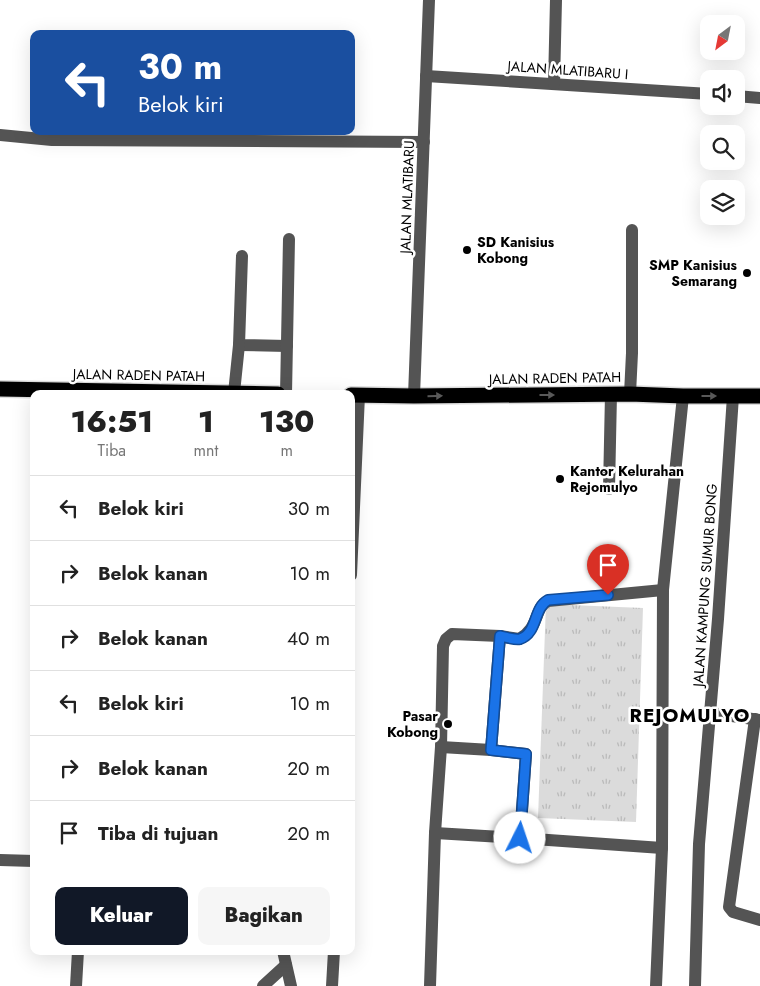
<!DOCTYPE html>
<html lang="id">
<style>
body{margin:0;font-family:Jost,sans-serif;background:#f6f6f6;color:#222;height:100vh;display:flex;flex-direction:column;font-size:19px;white-space:nowrap}
*{box-sizing:border-box;margin:0}
p{font-size:16px;color:#767676}
.icon{flex:none;width:28px;height:28px;fill:none;stroke:currentColor;stroke-width:2;stroke-linecap:round;stroke-linejoin:round}
.map{position:relative;flex:1;overflow:hidden}
.drawer{position:absolute;left:30px;top:390px;width:325px;height:565px;display:flex;flex-direction:column;background:#fff;border-radius:10px;box-shadow:0 5px 20px #0002}
.drawer>*{flex:none}
.guide{position:absolute;left:30px;top:30px;width:325px;height:105px;border-radius:10px;box-shadow:0 5px 20px #0002;background:#1a4fa0;color:#fff;overflow:hidden}
.needle{width:32px;rotate:212deg}
.tools{position:absolute;left:700px;top:15px;display:grid;gap:10px}
.tools a{display:grid;place-items:center;width:45px;height:45px;border-radius:10px;background:#fff;box-shadow:0 5px 20px #0002;font-size:25px}
.pin{position:absolute;display:grid;place-items:center;width:42px;height:42px;color:#fff;margin:-51px -21px;border-radius:50% 50% 50% 0;rotate:-45deg;box-shadow:0 0 5px #0007}
.pin .icon{rotate:45deg}
.me{position:absolute;width:55px;margin:-28px;rotate:4deg;stroke-linejoin:round;filter:drop-shadow(0 0 4px #0008)}
.turn{display:flex;align-items:center;gap:18px;height:105px;padding:0 25px;font-size:22px}
.turn .icon{width:65px;height:65px;stroke-width:2.5}
.turn b{display:block;font-size:35px;line-height:42px}
.eta{display:flex;justify-content:space-evenly;align-items:center;height:85px;text-align:center}
.eta b{font-size:30px;font-weight:800;line-height:35px}
.primary-button{display:flex;gap:10px;margin-top:auto;padding:10px 25px}
.primary-button a{flex:1;height:58px;border-radius:10px;background:#111827;color:#fff;font-size:20px;font-weight:800;line-height:58px;text-align:center}
.primary-button a+a{background:#f6f6f6;color:#222}
ul{padding:0;list-style:none}
li{display:flex;align-items:center;gap:15px;height:65px;padding:0 25px;border-top:1px solid #e0e0e0}
li div{flex:1}
li b{display:block;font-size:19px}
li em{font-style:normal}
.map>svg:first-child{display:block}
</style>
<div class="map">
<svg width="760" height="986" viewBox="0 0 760 986">
<defs>
<pattern id="park-tufts" width="24" height="20" patternUnits="userSpaceOnUse" patternTransform="scale(1.25)"><rect width="24" height="20" fill="#dbdbdb"/><path d="M3 7l-1-3M5 7V3M7 7l1-3M15 17l-1-3M17 17v-4M19 17l1-3" fill="none" stroke="#bababa"/></pattern>
</defs>
<rect width="100%" height="100%" fill="#fff"/>
<!-- park -->
<polygon fill="url(#park-tufts)" points="546,604 643,608 636,822 538,818"/>
<g fill="none" stroke-linecap="round" stroke-linejoin="round">
<!-- highway casing -->
<g stroke="#dbdbdb" stroke-width="18">
<g id="highway">
<polyline points="0,389 278,394"/>
<polyline points="351,395 414,396 630,394 683,396 760,396"/>
</g>
</g>
<!-- minor -->
<g stroke="#545454" stroke-width="12">
<polyline points="426,76 709,94"/>
<polyline points="554,84 556,0"/>
<polyline points="736,96 760,98"/>
<polyline points="0,135 52,140 424,142"/>
<polyline points="242,256 239,345 287,346"/>
<polyline points="234,393 239,345"/>
<polyline points="286,394 289,239"/>
<polyline points="630,394 632,353 632,230"/>
<polyline points="414,396 429,0"/>
<polyline points="609,489 611,394"/>
<polyline points="351,575 359,395"/>
<polyline points="711,713 760,720"/>
<polyline points="755,719 729,907 733,912 760,920"/>
<polyline points="441,747 491,750 500,636"/>
<polyline points="435,833 520,838 526,754 491,750"/>
<polyline points="520,838 662,848"/>
<polyline points="0,860 34,861"/>
<polyline points="283,951 291,986"/>
<polyline points="76,986 78,951"/>
<polyline points="263,986 286,965"/>
<polyline points="332,986 334,951"/>
<path d="M430,986L435,833L441,747L443,646L446,639L452,634L500,636L519,639C540,628 534,607 548,601L663,590"/>
<polyline points="656,986 662,848 663,590 683,396"/>
<polyline points="695,986 699,844 718,619 733,396"/>
</g>
<!-- highway -->
<use href="#highway" stroke="#000" stroke-width="15"/>
</g>
<!-- one-way arrows -->
<defs><path id="oneway-solid" d="M-6-.8H1V-3.2L6.5 0L1 3.2V.8H-6Z" transform="scale(1.25)"/></defs>
<g fill="#595959">
<use href="#oneway-solid" transform="translate(547 395)"/>
<use href="#oneway-solid" transform="translate(435 396) rotate(-1)"/>
<use href="#oneway-solid" transform="translate(709 396)"/>
</g>
<g fill="none" stroke-linecap="round" stroke-linejoin="round">
<!-- route casing -->
<g stroke="#114b97" stroke-width="12">
<path id="route" d="M520,838L526,754L491,750L500,636C505,637 514,640 520,639C538,633 533,608 548,600L608,595"/>
</g>
<!-- route -->
<use href="#route" stroke="#1a73e8" stroke-width="9"/>
</g>
<!-- markers -->
<g fill="#000" stroke="#fff" stroke-width="2">
<circle cx="467" cy="250" r="5"/>
<circle cx="747" cy="273" r="5"/>
<circle cx="560" cy="479" r="5"/>
<circle cx="448" cy="724" r="5"/>
</g>
<g text-anchor="middle" dominant-baseline="central" stroke-width="5" stroke-linejoin="round" paint-order="stroke">
<!-- street labels -->
<g font-size="14" fill="#000" stroke="#fff">
<text transform="translate(568 70) rotate(4)">JALAN MLATIBARU I</text>
<text transform="translate(407 197) rotate(-88)">JALAN MLATIBARU</text>
<text transform="translate(139 375) rotate(1)">JALAN RADEN PATAH</text>
<text transform="translate(555 378) rotate(-1)">JALAN RADEN PATAH</text>
<text transform="translate(705 585) rotate(-86)">JALAN KAMPUNG SUMUR BONG</text>
</g>
<!-- poi labels -->
<g font-size="14" font-weight="bold" fill="#000" stroke="#fff" text-anchor="start">
<text x="477" y="242">SD Kanisius<tspan x="477" dy="16">Kobong</tspan></text>
<text x="737" y="265" text-anchor="end">SMP Kanisius<tspan x="737" dy="16">Semarang</tspan></text>
<text x="570" y="471">Kantor Kelurahan<tspan x="570" dy="16">Rejomulyo</tspan></text>
<text x="438" y="716" text-anchor="end">Pasar<tspan x="438" dy="16">Kobong</tspan></text>
</g>
<!-- district labels -->
<g font-size="19" font-weight="bold" letter-spacing="1" fill="#000" stroke="#fff">
<text x="690" y="715">REJOMULYO</text>
</g>
</g>
</svg>
<div class="tools">
<a><svg class="needle" viewBox="-14 -14 28 28"><path d="M0-13l5 13h-10z" fill="#e53935"/><path d="M0 13l5-13h-10z" fill="#767676"/></svg></a>
<a><svg class="icon" aria-label="sound" viewBox="0 0 24 24"><path d="M4 9h4l5-4v14l-5-4H4zM17 9q2 3 0 6"/></svg></a>
<a><svg class="icon" aria-label="search" viewBox="0 0 24 24"><circle cx="10" cy="10" r="6"/><path d="M15 15l6 6"/></svg></a>
<a><svg class="icon" aria-label="layers" viewBox="0 0 24 24"><path d="M12 4l9 5-9 5-9-5zM3 14l9 5 9-5"/></svg></a>
</div>
<div class="pin" style="left:608px;top:595px;background:#d93025"><svg class="icon" aria-label="arrive" viewBox="0 0 24 24"><path d="M6 21V4h12l-3 4 3 4H6"/></svg></div>
<svg class="me" style="left:520px;top:838px" viewBox="-20 -20 40 40"><circle r="19" fill="#fff"/><path d="M0-13L10 11 0 6-10 11z" fill="#1a73e8"/></svg>
<div class="guide">
<div class="turn"><svg class="icon" aria-label="left" viewBox="0 0 24 24"><path d="M17 20v-9H6M10 6l-5 5 5 5"/></svg><div><b>30 m</b>Belok kiri</div></div>
</div>
<section class="drawer">
<div class="eta">
<div><b>16:51</b><p>Tiba</p></div>
<div><b>1</b><p>mnt</p></div>
<div><b>130</b><p>m</p></div>
</div>
<ul>
<li><svg class="icon" aria-label="left" viewBox="0 0 24 24"><path d="M17 20v-9H6M10 6l-5 5 5 5"/></svg><div><b>Belok kiri</b></div><em>30 m</em></li>
<li><svg class="icon" aria-label="right" viewBox="0 0 24 24"><path d="M7 20v-9h11M14 6l5 5-5 5"/></svg><div><b>Belok kanan</b></div><em>10 m</em></li>
<li><svg class="icon" aria-label="right" viewBox="0 0 24 24"><path d="M7 20v-9h11M14 6l5 5-5 5"/></svg><div><b>Belok kanan</b></div><em>40 m</em></li>
<li><svg class="icon" aria-label="left" viewBox="0 0 24 24"><path d="M17 20v-9H6M10 6l-5 5 5 5"/></svg><div><b>Belok kiri</b></div><em>10 m</em></li>
<li><svg class="icon" aria-label="right" viewBox="0 0 24 24"><path d="M7 20v-9h11M14 6l5 5-5 5"/></svg><div><b>Belok kanan</b></div><em>20 m</em></li>
<li><svg class="icon" aria-label="arrive" viewBox="0 0 24 24"><path d="M6 21V4h12l-3 4 3 4H6"/></svg><div><b>Tiba di tujuan</b></div><em>20 m</em></li>
</ul>
<div class="primary-button"><a>Keluar</a><a>Bagikan</a></div>
</section>
</div>
